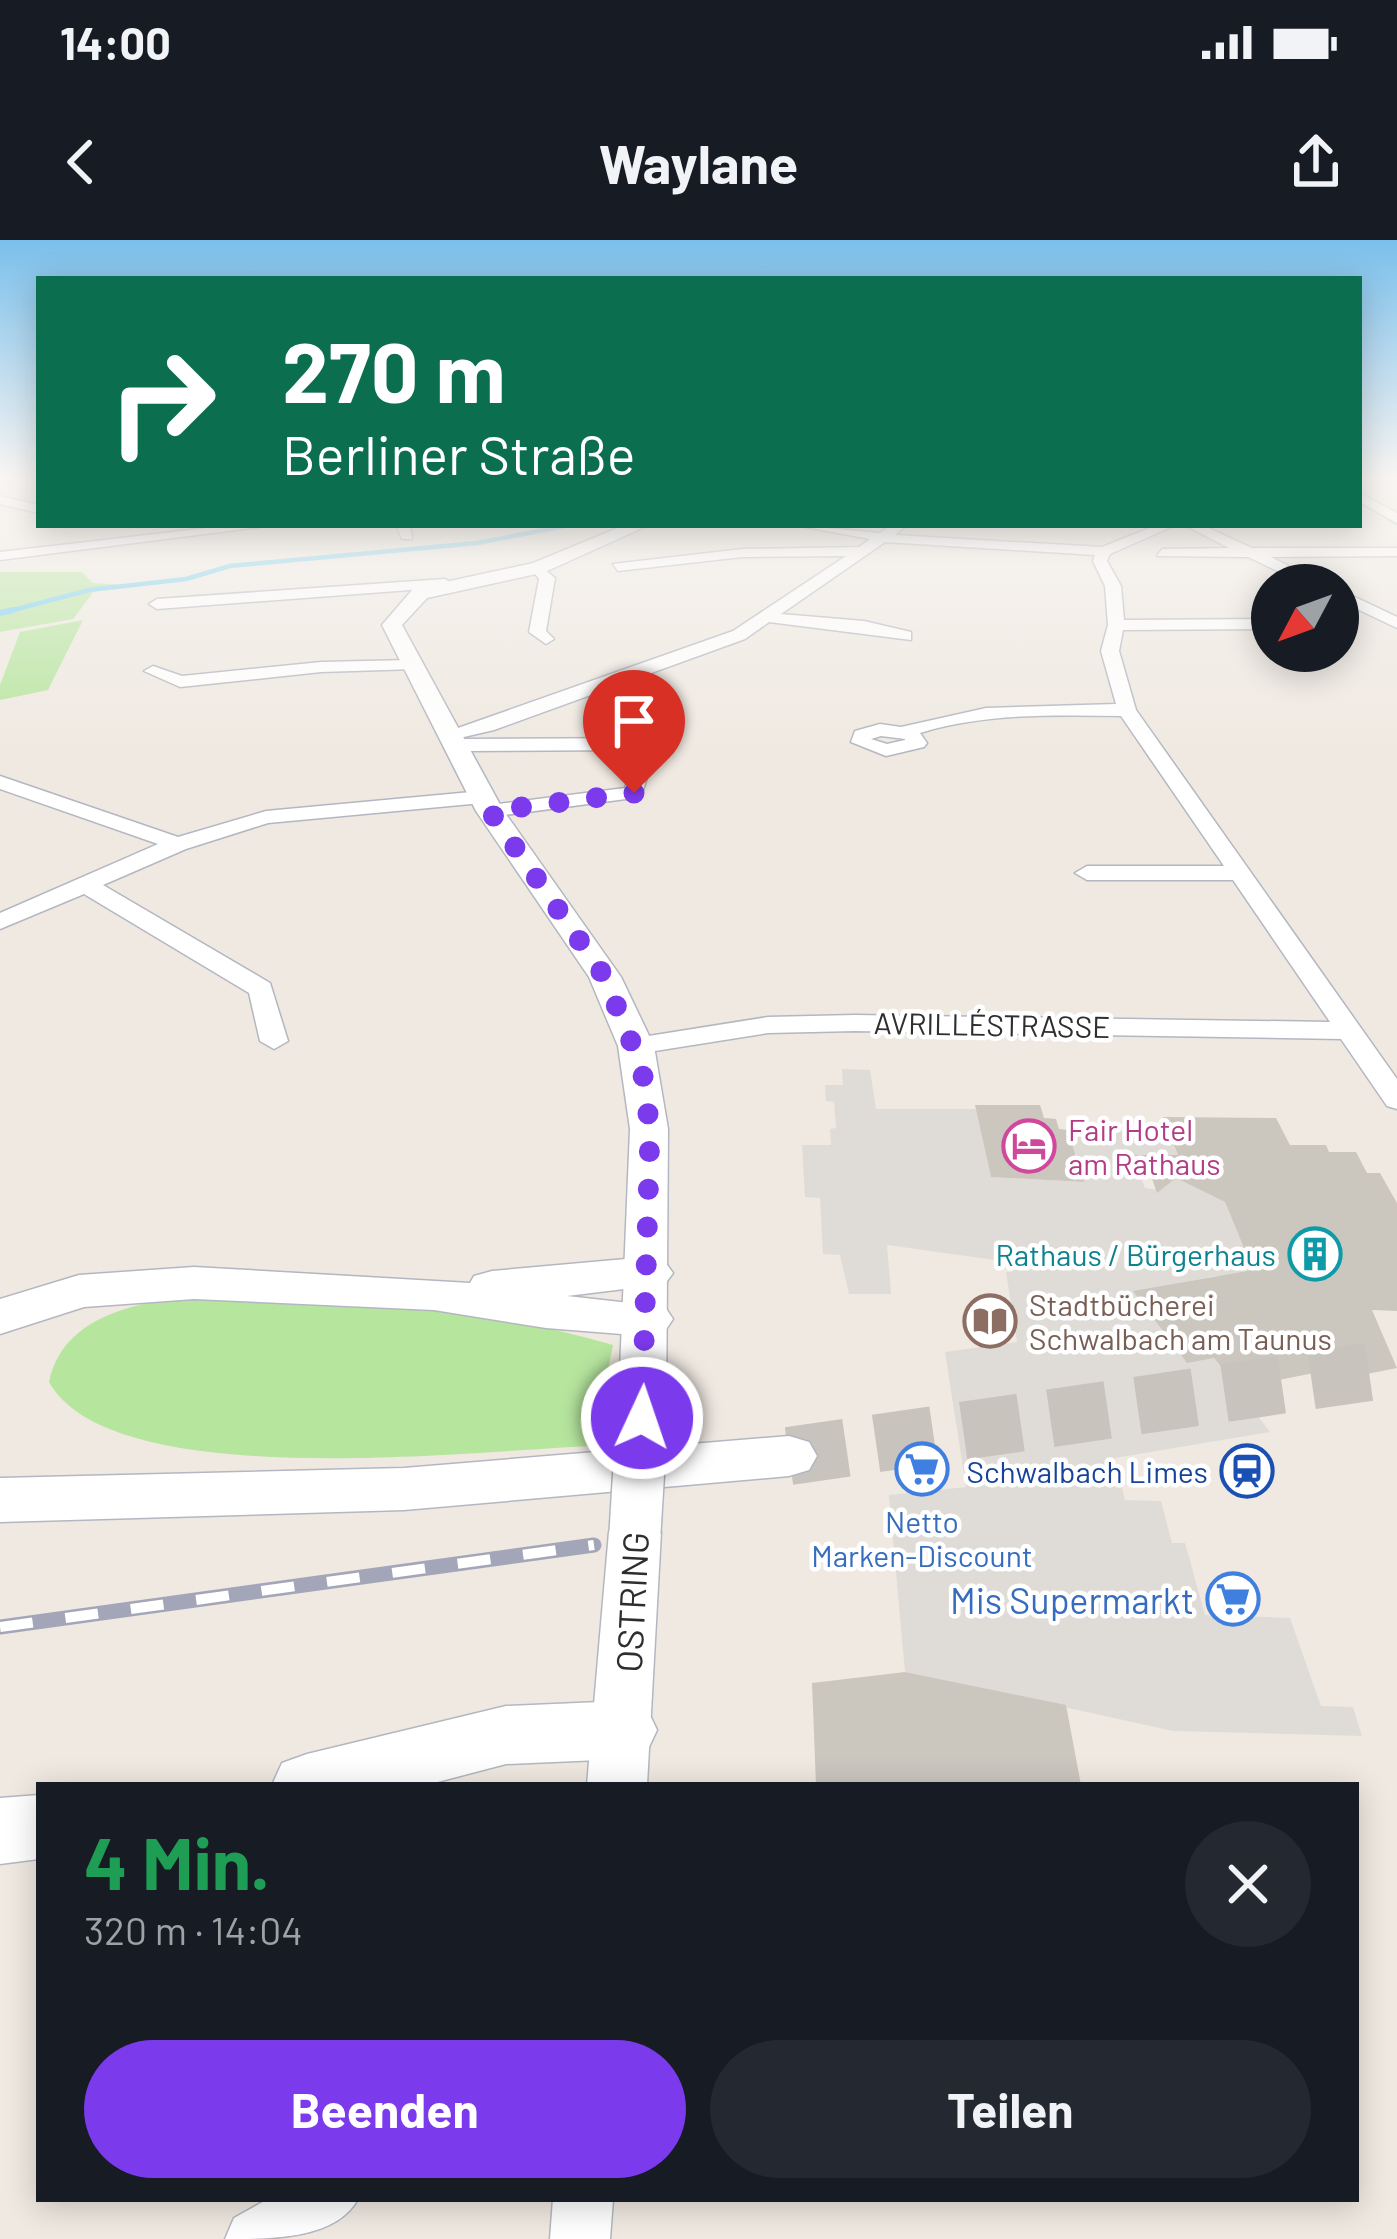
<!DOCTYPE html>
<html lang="de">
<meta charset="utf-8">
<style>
body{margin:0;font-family:Barlow,sans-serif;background:#242831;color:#f1f3f6;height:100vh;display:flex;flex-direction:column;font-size:45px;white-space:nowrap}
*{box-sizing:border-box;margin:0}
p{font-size:39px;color:#9ea1a6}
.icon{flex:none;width:66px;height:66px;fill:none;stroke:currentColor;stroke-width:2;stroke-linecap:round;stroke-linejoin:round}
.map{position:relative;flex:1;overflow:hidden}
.details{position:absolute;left:36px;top:1542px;width:1323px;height:420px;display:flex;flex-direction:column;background:#171b24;border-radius:0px;box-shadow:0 6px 30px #0003}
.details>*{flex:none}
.guide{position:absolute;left:36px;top:36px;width:1326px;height:252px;border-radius:0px;box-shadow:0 6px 30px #0003;background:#0b6e4f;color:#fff;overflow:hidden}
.needle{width:78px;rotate:229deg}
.tools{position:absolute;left:1251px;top:324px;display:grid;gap:24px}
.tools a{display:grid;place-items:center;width:108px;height:108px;border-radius:50%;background:#171b24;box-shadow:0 6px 30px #0003;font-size:60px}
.pin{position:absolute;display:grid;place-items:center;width:102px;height:102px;color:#fff;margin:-123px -51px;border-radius:50% 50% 50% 0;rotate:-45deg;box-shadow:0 0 12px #0007}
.pin .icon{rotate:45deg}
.me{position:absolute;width:132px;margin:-66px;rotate:3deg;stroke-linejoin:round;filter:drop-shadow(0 0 9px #0008)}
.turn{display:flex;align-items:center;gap:42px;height:252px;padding:0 48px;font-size:54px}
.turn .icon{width:156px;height:156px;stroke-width:2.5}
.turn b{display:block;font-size:84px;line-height:102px}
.round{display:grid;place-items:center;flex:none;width:126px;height:126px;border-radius:63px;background:#242831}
.head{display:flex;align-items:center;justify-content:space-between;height:204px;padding:0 48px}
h1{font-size:72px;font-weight:700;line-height:90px;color:#1e9e55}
.action{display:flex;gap:24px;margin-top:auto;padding:24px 48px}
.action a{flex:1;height:138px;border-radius:72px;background:#7c3aed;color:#fff;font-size:48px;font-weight:700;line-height:138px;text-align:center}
.action a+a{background:#242831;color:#f1f3f6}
.status{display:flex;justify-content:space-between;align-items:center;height:84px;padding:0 60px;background:#171b24;direction:ltr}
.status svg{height:33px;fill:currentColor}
header{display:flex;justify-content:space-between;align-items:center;height:156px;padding:0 48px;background:#171b24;font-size:54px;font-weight:700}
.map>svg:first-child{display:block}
</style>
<div class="status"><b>14:00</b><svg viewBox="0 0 49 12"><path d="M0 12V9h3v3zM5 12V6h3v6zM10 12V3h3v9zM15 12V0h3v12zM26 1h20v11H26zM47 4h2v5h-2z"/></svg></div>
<header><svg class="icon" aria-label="back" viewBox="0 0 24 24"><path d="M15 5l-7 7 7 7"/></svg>Waylane<svg class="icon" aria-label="share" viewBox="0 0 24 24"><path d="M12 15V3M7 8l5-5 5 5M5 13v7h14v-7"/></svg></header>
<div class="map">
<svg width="1397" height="1999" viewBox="0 0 1397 1999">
<rect width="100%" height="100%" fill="#efe9e1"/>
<!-- green -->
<g fill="#b6e59e">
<polygon points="0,332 82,332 93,343 125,345 94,351 73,379 0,392"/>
<polygon points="83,380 48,450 0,460 0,445 20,392"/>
<path d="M233,1052C363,1060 488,1069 613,1105L593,1206C476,1210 112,1255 49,1142C66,1062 168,1059 233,1052Z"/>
</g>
<!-- plaza -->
<polygon fill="#dfdcd8" points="842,829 870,830 876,869 976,869 991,937 1083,942 1081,931 1088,930 1086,923 1079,923 1068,890 1168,891 1178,915 1144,915 1151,936 1141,937 1145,948 1160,950 1176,938 1225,962 1262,1052 1233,1057 1216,1036 1134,1052 1214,1118 1270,1192 1115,1218 1125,1260 1161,1261 1172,1303 1185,1303 1205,1375 1290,1378 1321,1466 1353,1467 1362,1496 1173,1491 905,1432 889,1255 966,1247 945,1112 1017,1102 1006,1032 1012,1032 1009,1022 887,1005 891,1054 849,1054 840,1015 823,1014 820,958 805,957 802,905 831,905 830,889 836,888 834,862 826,861 825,845 843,845"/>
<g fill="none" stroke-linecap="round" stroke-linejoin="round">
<!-- stream-far1 -->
<g stroke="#75cff0" stroke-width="4.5">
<polyline points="1388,278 1397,283"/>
<polyline points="2,373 89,350 186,339 230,326 477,303 571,285"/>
</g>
<!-- stream -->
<polyline stroke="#75cff0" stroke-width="6" points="0,373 13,370"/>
</g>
<!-- building -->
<g fill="#cbc7bf">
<polygon points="975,865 1040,865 1044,878 1056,879 1059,889 1068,890 1084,942 991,937"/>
<polygon points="1163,877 1276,878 1290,905 1326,905 1329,912 1356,912 1367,933 1380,933 1397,963 1397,1071 1372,1070 1397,1128 1342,1139 1334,1129 1238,1148 1214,1118 1187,1123 1133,1051 1253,1030 1225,962 1176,938 1157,953 1147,924 1128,915 1178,915"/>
<polygon points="905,1432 1066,1465 1081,1545 816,1545 812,1443"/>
</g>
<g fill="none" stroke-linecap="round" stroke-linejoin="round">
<!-- secondary-tunnel -->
<polyline stroke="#c8c4bd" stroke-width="58" stroke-dasharray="58 30" stroke-linecap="butt" points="789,1216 1397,1128"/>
<!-- minor casing -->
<g stroke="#b4b7c1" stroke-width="3">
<g id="minor">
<polygon points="1359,253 1397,273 1397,283 1359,262"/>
<polygon points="0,256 39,265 39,273 0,264"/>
<polygon points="233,285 276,285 0,320 0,312"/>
<polygon points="396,285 410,285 412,299 402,299"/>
<path d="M795,285L880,293L891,285H907L895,295L1102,307L1157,285H1176L1110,314L1107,321L1121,346L1124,380L1272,379V389L1123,390L1119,411L1136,470L1397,839V869L1387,866L1341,799L855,791L768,793L636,814L626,812L622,806L636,798L768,777L855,775L1330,782L1233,640H1087L1075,633L1087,626H1224L1121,476C1054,475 985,473 920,493L927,503L924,507L886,516L851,502L855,491L880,484L901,487L986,468L1116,464L1101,411L1108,385L1105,346L1093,321L1095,315L885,302L781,374L864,381L911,392V400L769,382L745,399L494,490L451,500L441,494L733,391L846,316L742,317L618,331L613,324L742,309L859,307L870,299ZM881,496L905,499V500L887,504L871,499Z"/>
<polygon points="1184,285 1202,285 1252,308 1397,308 1397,316 1271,317 1327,345 1307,345 1248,317 1157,316 1162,309 1229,308"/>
<polygon points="538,324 555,338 546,391 554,399 546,404 529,392 539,339 531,328"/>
<polygon points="445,339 453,344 450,347 157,369 149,364 157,359"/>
<polygon points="1338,349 1397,377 1397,388 1338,360"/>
<polygon points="410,420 416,421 416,429 321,432 180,447 144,431 153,426 182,436 321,422"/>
<polygon points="666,498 677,504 653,517 641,557 490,577 479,571 482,566 625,548 637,510 465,511 455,505 465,499"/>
<polygon points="0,536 178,597 266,571 482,551 493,557 482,563 268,583 186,609 103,645 270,743 288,801 274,809 260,801 249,753 84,654 0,689 0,673 158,604 0,549"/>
<path d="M268,1959H358C336,1999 273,1999 225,1999L234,1978Z"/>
<polygon points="553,1959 613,1959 610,1999 550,1999"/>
</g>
</g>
<!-- tertiary casing -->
<g stroke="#b4b7c1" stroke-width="3">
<g id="tertiary">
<polygon points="625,285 649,285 545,332 427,358 402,385 503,570 621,737 654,806 668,889 666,1178 659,1190 642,1195 625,1190 618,1178 630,889 618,806 589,737 476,571 382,385 413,349 533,323"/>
<polygon points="635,1272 653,1278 661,1292 647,1545 587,1545 609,1292 617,1278"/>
</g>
</g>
<!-- secondary casing -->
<g stroke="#b4b7c1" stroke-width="3">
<g id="secondary">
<polygon points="648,1017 665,1022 673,1033 665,1044 567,1056 665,1067 673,1079 665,1091 647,1096 546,1088 434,1070 194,1059 84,1067 0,1094 0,1059 79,1035 194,1027 470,1043 474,1036 492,1031"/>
<polygon points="789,1196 809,1202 817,1216 809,1230 789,1236 404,1270 0,1282 0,1238 404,1228"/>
<polygon points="623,1461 647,1469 657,1490 647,1511 623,1519 506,1524 426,1545 272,1545 282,1523 307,1514 506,1466"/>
<polygon points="39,1555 39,1619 0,1624 0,1558"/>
</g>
</g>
<!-- minor -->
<use href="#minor" fill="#fff" fill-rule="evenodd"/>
<!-- tertiary -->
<use href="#tertiary" fill="#fff" fill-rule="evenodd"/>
<!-- secondary -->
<use href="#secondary" fill="#fff" fill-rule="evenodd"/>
<!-- rail casing -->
<g stroke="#a3a6b8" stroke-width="15">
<polyline id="rail" points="0,1387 594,1305"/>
</g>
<!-- rail -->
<use href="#rail" stroke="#fff" stroke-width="10" stroke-dasharray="33" stroke-linecap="butt"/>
<!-- tertiary-bridge casing -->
<g stroke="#b4b7c1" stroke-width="54" stroke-linecap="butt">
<polyline id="tertiary-bridge" points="635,1292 642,1178"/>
</g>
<!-- tertiary-bridge -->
<use href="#tertiary-bridge" stroke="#fff" stroke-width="51"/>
</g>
<!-- sky -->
<linearGradient id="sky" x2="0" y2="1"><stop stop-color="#7abfeb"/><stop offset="0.46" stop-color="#f8f5f2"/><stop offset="1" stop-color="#f8f5f2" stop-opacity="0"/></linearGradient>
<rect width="1397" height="514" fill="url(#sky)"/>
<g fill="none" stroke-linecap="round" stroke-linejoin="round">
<!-- route -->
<polyline stroke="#7c3aed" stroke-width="21" stroke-dasharray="0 37.8" points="634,553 490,571 604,736 642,828 650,889 642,1178"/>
</g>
<!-- icons -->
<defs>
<g id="hotel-ring" transform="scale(2.7)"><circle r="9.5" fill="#fff" stroke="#d1479c" stroke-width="1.5"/><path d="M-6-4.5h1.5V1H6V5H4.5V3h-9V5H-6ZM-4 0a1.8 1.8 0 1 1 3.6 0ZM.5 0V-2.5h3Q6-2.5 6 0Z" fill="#d1479c"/></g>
<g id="building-ring" transform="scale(2.7)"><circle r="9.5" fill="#fff" stroke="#0f9aa8" stroke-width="1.5"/><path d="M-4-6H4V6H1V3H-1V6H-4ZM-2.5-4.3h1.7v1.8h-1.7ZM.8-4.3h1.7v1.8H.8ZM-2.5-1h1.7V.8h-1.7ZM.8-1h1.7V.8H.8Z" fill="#0f9aa8"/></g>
<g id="library-ring" transform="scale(2.7)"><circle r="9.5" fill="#fff" stroke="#8d6e63" stroke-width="1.5"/><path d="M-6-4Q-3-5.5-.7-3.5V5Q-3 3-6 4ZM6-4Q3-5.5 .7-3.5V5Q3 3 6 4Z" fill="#8d6e63"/></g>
<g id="supermarket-ring" transform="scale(2.7)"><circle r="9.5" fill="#fff" stroke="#3f7fe0" stroke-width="1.5"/><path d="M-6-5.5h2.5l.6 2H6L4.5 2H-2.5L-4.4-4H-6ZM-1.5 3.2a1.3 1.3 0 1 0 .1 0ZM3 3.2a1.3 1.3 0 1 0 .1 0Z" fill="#3f7fe0"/></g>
<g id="station-ring" transform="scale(2.7)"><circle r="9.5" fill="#fff" stroke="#1a4fb4" stroke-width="1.5"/><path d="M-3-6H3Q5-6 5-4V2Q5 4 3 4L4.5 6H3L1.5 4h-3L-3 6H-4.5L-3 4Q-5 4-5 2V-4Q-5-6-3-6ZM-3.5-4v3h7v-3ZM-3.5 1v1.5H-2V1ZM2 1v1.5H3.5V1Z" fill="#1a4fb4"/></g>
</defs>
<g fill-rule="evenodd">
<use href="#hotel-ring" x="1029" y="906"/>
<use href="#building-ring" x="1315" y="1014"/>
<use href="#library-ring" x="990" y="1081"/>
<use href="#supermarket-ring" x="922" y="1229"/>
<use href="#station-ring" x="1247" y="1231"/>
<use href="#supermarket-ring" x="1233" y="1359"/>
</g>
<g text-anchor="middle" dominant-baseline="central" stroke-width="9" stroke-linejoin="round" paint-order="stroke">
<!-- street labels -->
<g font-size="30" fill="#2e2e2e" stroke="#fff">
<text transform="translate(992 784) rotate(1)">AVRILLÉSTRASSE</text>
</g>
<!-- hotel labels -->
<g font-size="30" fill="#b23c85" stroke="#fff" text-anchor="start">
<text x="1068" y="889">Fair Hotel<tspan x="1068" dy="34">am Rathaus</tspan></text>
</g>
<!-- culture labels -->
<g font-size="30" fill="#0d838f" stroke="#fff" text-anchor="end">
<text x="1276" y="1014">Rathaus / Bürgerhaus</text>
</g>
<!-- education labels -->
<g font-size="30" fill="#785e54" stroke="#fff" text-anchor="start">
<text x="1029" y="1064">Stadtbücherei<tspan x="1029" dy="34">Schwalbach am Taunus</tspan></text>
</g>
<!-- transit labels -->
<g font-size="30" fill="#164399" stroke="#fff" text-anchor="end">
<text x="1208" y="1231">Schwalbach Limes</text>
</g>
<!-- shop labels -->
<g font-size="30" fill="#366cbe" stroke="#fff">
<text x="922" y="1281">Netto<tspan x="922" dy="34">Marken-Discount</tspan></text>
</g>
<!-- near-shop labels -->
<g font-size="36" fill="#366cbe" stroke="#fff" text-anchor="end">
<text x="1194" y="1359">Mis Supermarkt</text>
</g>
<!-- near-street labels -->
<g font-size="36" fill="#2e2e2e" stroke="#fff">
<text transform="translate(631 1362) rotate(-87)">OSTRING</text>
</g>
</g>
</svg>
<div class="tools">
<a><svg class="needle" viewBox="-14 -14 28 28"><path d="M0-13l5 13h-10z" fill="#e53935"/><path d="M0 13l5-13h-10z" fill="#9ea1a6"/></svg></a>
</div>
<div class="pin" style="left:634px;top:553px;background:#d93025"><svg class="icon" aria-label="arrive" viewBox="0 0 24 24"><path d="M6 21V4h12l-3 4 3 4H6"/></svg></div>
<svg class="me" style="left:642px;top:1178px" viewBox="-20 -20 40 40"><circle r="17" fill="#7c3aed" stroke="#fff" stroke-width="3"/><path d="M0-11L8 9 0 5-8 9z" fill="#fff"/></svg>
<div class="guide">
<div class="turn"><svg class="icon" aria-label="right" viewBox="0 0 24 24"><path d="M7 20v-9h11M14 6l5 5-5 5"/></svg><div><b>270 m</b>Berliner Straße</div></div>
</div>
<section class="details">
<div class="head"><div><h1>4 Min.</h1><p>320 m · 14:04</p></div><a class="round"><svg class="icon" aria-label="close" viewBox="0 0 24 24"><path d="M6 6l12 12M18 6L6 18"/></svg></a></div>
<div class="action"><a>Beenden</a><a>Teilen</a></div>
</section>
</div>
